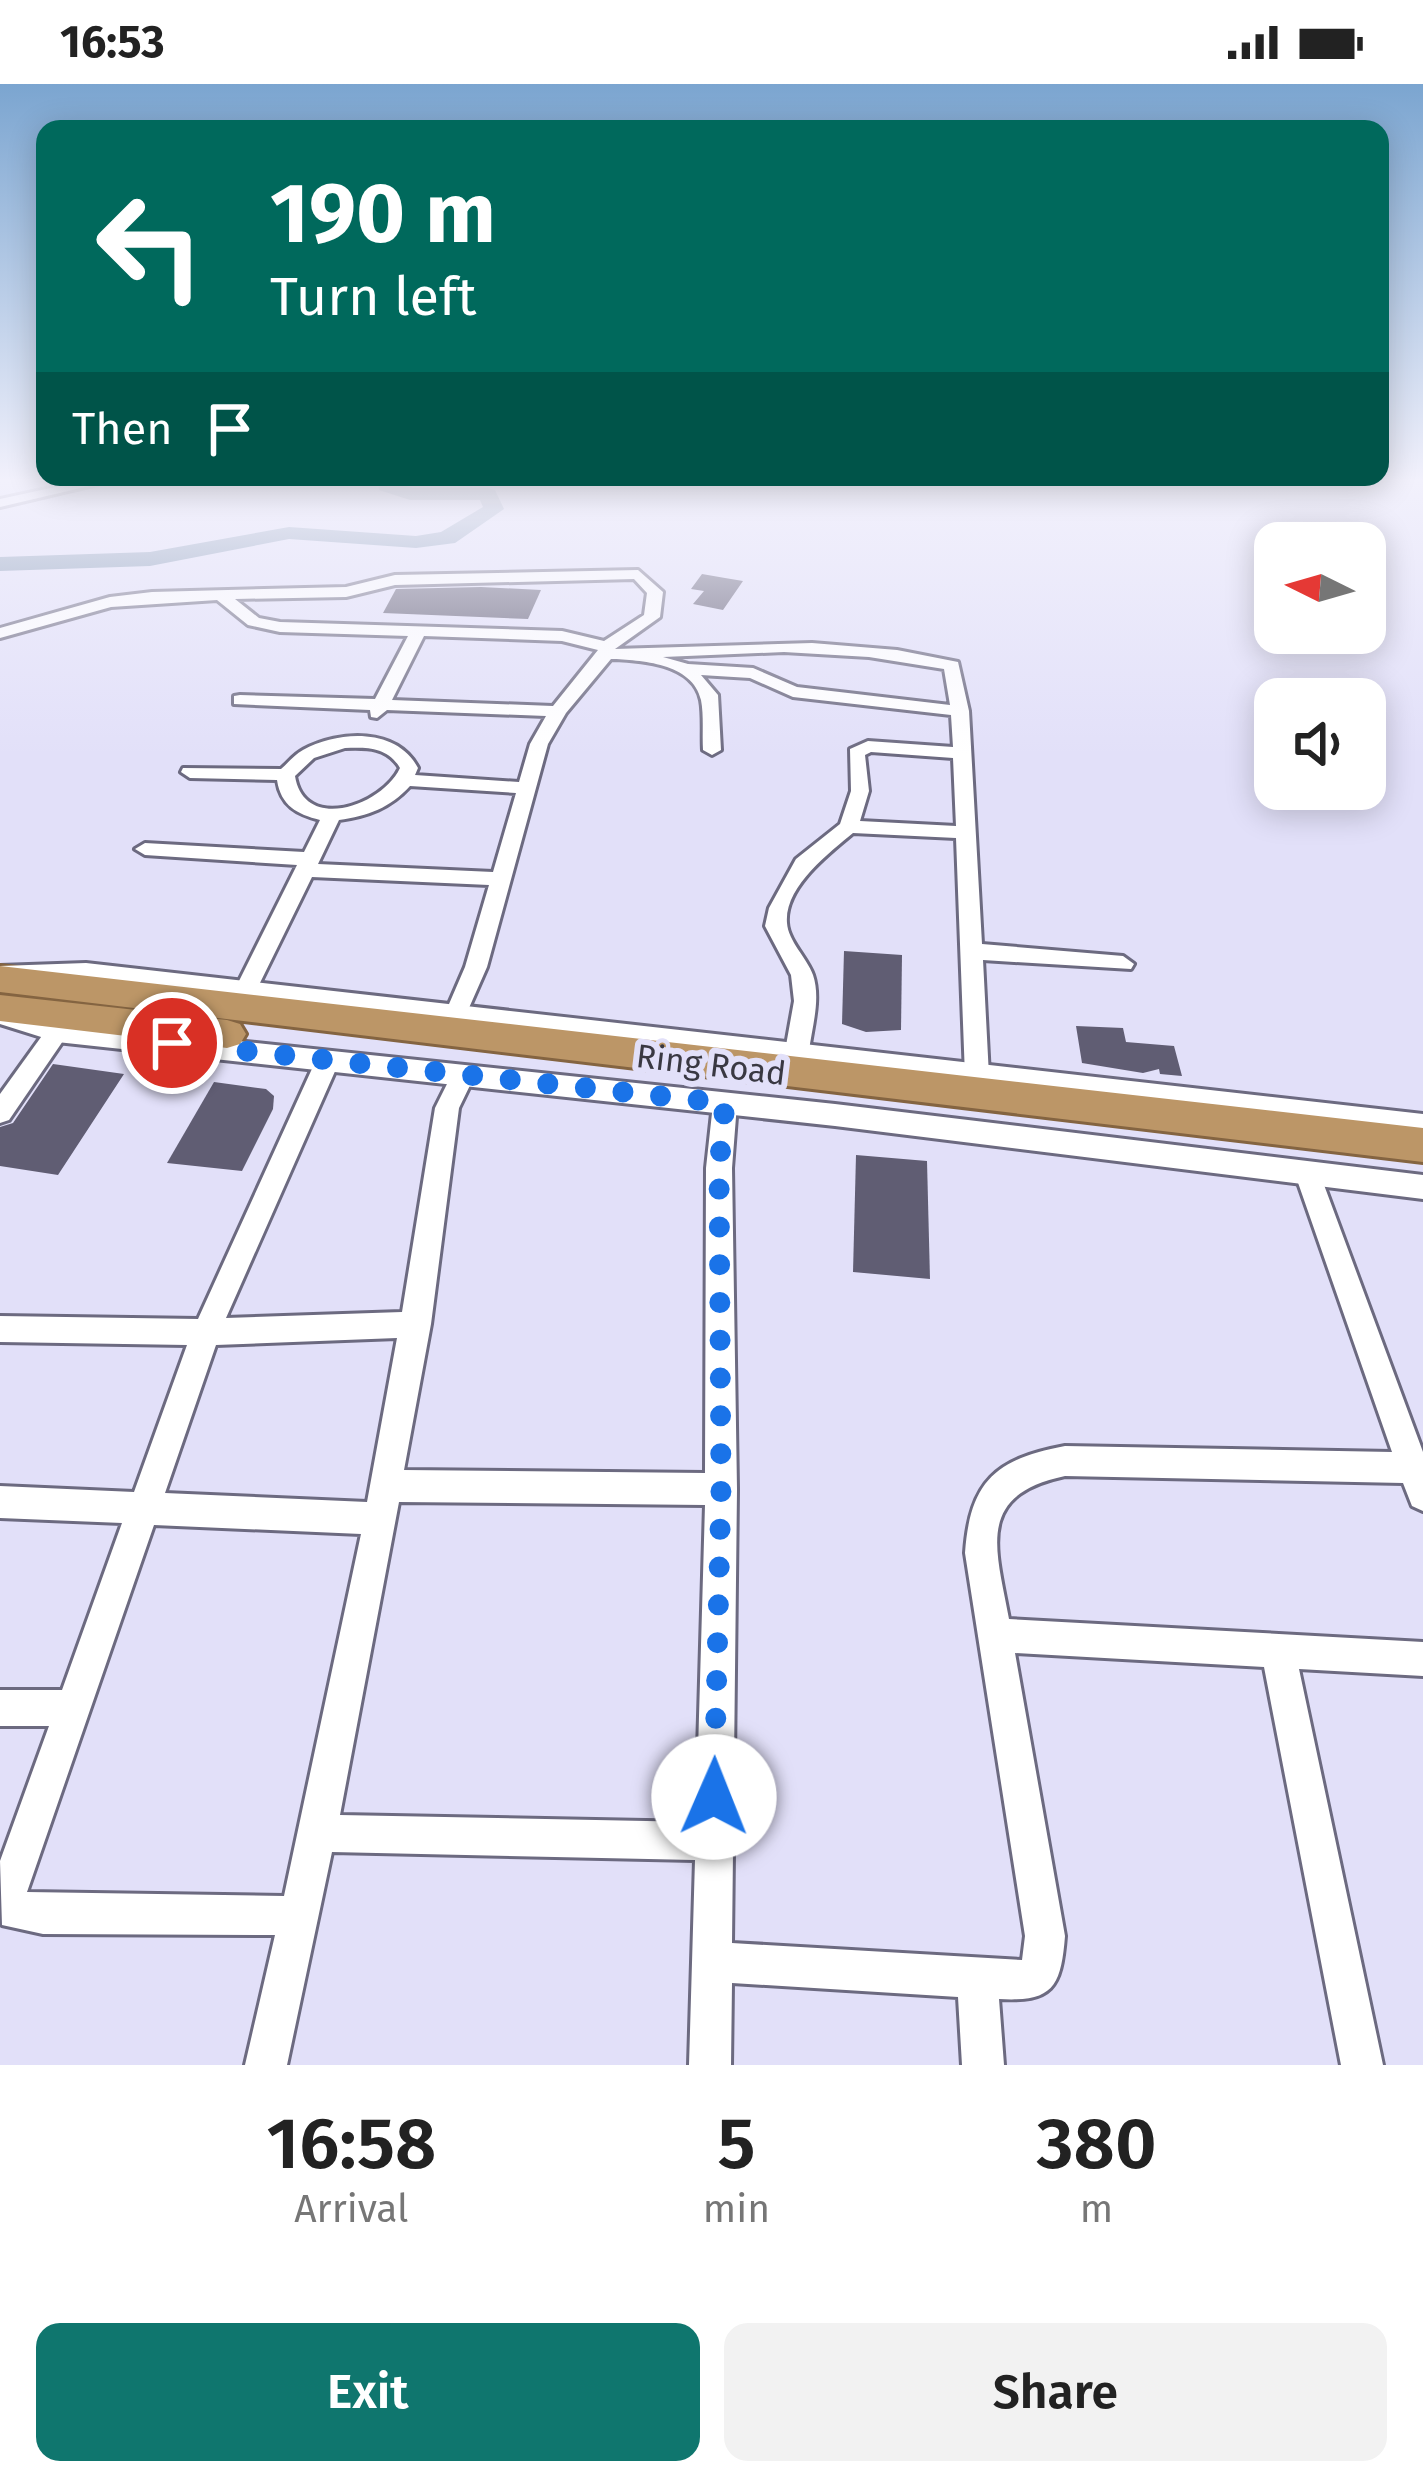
<!DOCTYPE html>
<style>
body{margin:0;font-family:"Fira Sans",sans-serif;background:#f2f2f2;color:#222;height:100vh;display:flex;flex-direction:column;font-size:45px;white-space:nowrap}
*{box-sizing:border-box;margin:0}
p{font-size:39px;color:#767676}
.icon{flex:none;width:66px;height:66px;fill:none;stroke:currentColor;stroke-width:2;stroke-linecap:round;stroke-linejoin:round}
.map{position:relative;height:1981px;overflow:hidden}
.sheet{display:flex;flex-direction:column;background:#fff;flex:1}
.sheet>*{flex:none}
.banner{position:absolute;left:36px;top:36px;width:1353px;height:366px;border-radius:24px;box-shadow:0 6px 30px #0003;background:#00695c;color:#fff;overflow:hidden}
.needle{width:78px;rotate:275deg}
.fabs{position:absolute;left:1254px;top:438px;display:grid;gap:24px}
.fabs a{display:grid;place-items:center;width:132px;height:132px;border-radius:24px;background:#fff;box-shadow:0 6px 30px #0003;font-size:60px}
.pin{position:absolute;display:grid;place-items:center;width:102px;height:102px;color:#fff;margin:-51px;border:6px solid #fff;border-radius:50%;box-shadow:0 3px 12px #0007}
.me{position:absolute;width:132px;margin:-66px;rotate:1deg;stroke-linejoin:round;filter:drop-shadow(0 0 9px #0008)}
.turn{display:flex;align-items:center;gap:42px;height:252px;padding:0 36px;font-size:54px}
.turn .icon{width:156px;height:156px;stroke-width:2.5}
.turn b{display:block;font-size:84px;line-height:102px}
.then{display:flex;align-items:center;height:114px;padding:0 36px;background:#0003;gap:24px;font-size:45px}
.eta{display:flex;justify-content:space-evenly;align-items:center;height:204px;text-align:center}
.eta b{font-size:72px;font-weight:600;line-height:84px}
.cta{display:flex;gap:24px;margin-top:auto;padding:24px 36px}
.cta a{flex:1;height:138px;border-radius:24px;background:#0f766e;color:#fff;font-size:48px;font-weight:600;line-height:138px;text-align:center}
.cta a+a{background:#f2f2f2;color:#222}
.status{display:flex;justify-content:space-between;align-items:center;height:84px;padding:0 60px;background:#fff;direction:ltr}
.status svg{height:33px;fill:currentColor}
.map>svg:first-child{display:block}
</style>
<div class="status"><b>16:53</b><svg viewBox="0 0 49 12"><path d="M0 12V9h3v3zM5 12V6h3v6zM10 12V3h3v9zM15 12V0h3v12zM26 1h20v11H26zM47 4h2v5h-2z"/></svg></div>
<div class="map">
<svg width="1423" height="1981" viewBox="0 0 1423 1981">
<rect width="100%" height="100%" fill="#e2e0f9"/>
<g fill="none" stroke-linecap="round" stroke-linejoin="round">
<!-- river -->
<polygon fill="#788fac" fill-rule="evenodd" points="378,394 398,394 397,399 412,404 488,404 495,406 504,425 455,459 416,464 289,455 150,482 0,487 0,473 150,468 289,443 416,452 441,448 483,423 480,416 410,416 379,406"/>
</g>
<!-- building -->
<g fill="#605d73">
<polygon points="702,490 725,494 743,497 723,526 693,520 704,507 691,505"/>
<polygon points="481,503 541,506 528,535 383,529 396,505"/>
<polygon points="844,867 902,871 901,946 866,948 842,940"/>
<polygon points="1076,942 1123,944 1126,958 1174,962 1182,992 1160,990 1159,985 1143,989 1082,979"/>
<polygon points="53,980 124,990 58,1091 0,1082 0,1043 13,1039"/>
<polygon points="214,998 266,1005 274,1012 273,1025 242,1087 167,1079"/>
<polygon points="856,1071 927,1077 930,1195 853,1188"/>
</g>
<g fill="none" stroke-linecap="round" stroke-linejoin="round">
<!-- minor casing -->
<g stroke="#6c6a80" stroke-width="6">
<g id="minor">
<polygon points="97,394 123,394 0,423 0,415"/>
<path d="M638,486L663,508L660,533L615,565L812,559L897,566L958,578L969,627L982,860L1123,872L1134,880L1131,885L983,876L989,992L985,999H969L965,992L956,754L853,749C829,769 784,803 787,839C788,857 807,874 813,891C821,915 812,943 809,967L805,973H789L785,967L794,917L791,891L765,842L769,824L796,775L840,740L851,707L850,665L868,657L953,663L951,631L793,613L750,594L701,591L718,611L721,666L712,671L703,666C702,650 704,632 701,616C693,579 640,576 611,575L566,629L548,660L487,883L465,933L457,935L446,927L465,883L489,801L312,793L256,907L245,915L234,907L297,781L145,771L135,765L145,759L304,768L320,736C297,730 281,722 277,696L190,694L181,688L183,684L281,685C288,679 295,670 303,666C340,646 397,644 418,684L415,691L519,698L530,660L546,632L387,626L377,634L371,633L370,626L234,620V612L240,611L375,615L408,552L280,548L248,541L217,516L111,523L0,554V544L110,513L152,508L346,503L395,491ZM634,495L647,509L644,531L604,557L562,547L280,538L259,534L235,515L346,513L395,501ZM424,552L562,557L598,566L553,622L392,616ZM784,568L869,573L944,585L950,621L797,603L753,584L688,580L663,573ZM345,664C367,663 388,663 400,684C382,722 304,749 295,692L314,674ZM871,668L953,674L956,742L860,737L869,707L865,671ZM410,702L516,709L493,788L318,780L339,736C368,732 390,724 410,702Z"/>
<polygon points="57,939 69,948 65,954 9,1036 0,1039 0,1010 49,942"/>
<path d="M328,967L340,976L226,1234L402,1228L435,1024L455,984H471L475,991L459,1024L431,1240L404,1386L705,1389L706,1084L713,1020L716,1013H734L737,1020L732,1084L737,1405L732,1859L1022,1876L1025,1852L965,1469C970,1397 996,1375 1065,1362L1392,1368L1295,1090L1299,1082L1308,1079L1317,1082L1423,1368V1427L1412,1422L1403,1399L1065,1392C975,1411 996,1464 1009,1535L1423,1558V1592L1299,1585L1383,1981H1341L1264,1583L1015,1569L1065,1852C1061,1904 1052,1918 999,1915L1004,1981H962L958,1913L732,1899L731,1981H689L695,1776L332,1768L287,1981H245L275,1851L43,1850L2,1841L0,1777L49,1642H0V1606H62L122,1439L0,1434V1402L134,1408L187,1261L0,1258V1232L198,1235L316,976ZM397,1254L367,1418L165,1409L216,1261ZM399,1418L705,1421L696,1738L340,1731ZM154,1441L361,1450L284,1812L27,1808Z"/>
</g>
</g>
<!-- tertiary casing -->
<g stroke="#6c6a80" stroke-width="6">
<g id="tertiary">
<polygon points="86,879 1423,1030 1423,1052 135,902 86,897 0,900 0,882"/>
<polygon points="0,922 57,938 835,1020 1423,1091 1423,1115 835,1042 57,958 0,940"/>
</g>
</g>
<!-- trunk casing -->
<g stroke="#846441" stroke-width="6">
<g id="trunk">
<polygon points="0,882 1423,1044 1423,1078 0,908"/>
<polygon points="0,911 227,936 240,940 246,950 240,960 227,964 0,937"/>
</g>
</g>
<!-- minor -->
<use href="#minor" fill="#fff" fill-rule="evenodd"/>
<!-- tertiary -->
<use href="#tertiary" fill="#fff" fill-rule="evenodd"/>
<!-- trunk -->
<use href="#trunk" fill="#bc9667" fill-rule="evenodd"/>
</g>
<!-- sky -->
<linearGradient id="sky" x2="0" y2="1"><stop stop-color="#7ba5d0"/><stop offset="0.59" stop-color="#f2f1fc"/><stop offset="1" stop-color="#f2f1fc" stop-opacity="0"/></linearGradient>
<rect width="1423" height="672" fill="url(#sky)"/>
<g fill="none" stroke-linecap="round" stroke-linejoin="round">
<!-- route -->
<polyline stroke="#1a73e8" stroke-width="21" stroke-dasharray="0 37.8" points="172,959 725,1019 719,1084 721,1405 714,1713"/>
</g>
<g text-anchor="middle" dominant-baseline="central" stroke-width="12" stroke-linejoin="round" paint-order="stroke">
<!-- street labels -->
<g font-size="33" fill="#393842" stroke="#e2e0f9">
<text transform="translate(711 981) rotate(7)">Ring Road</text>
</g>
</g>
</svg>
<div class="fabs">
<a><svg class="needle" viewBox="-14 -14 28 28"><path d="M0-13l5 13h-10z" fill="#e53935"/><path d="M0 13l5-13h-10z" fill="#767676"/></svg></a>
<a><svg class="icon" aria-label="sound" viewBox="0 0 24 24"><path d="M4 9h4l5-4v14l-5-4H4zM17 9q2 3 0 6"/></svg></a>
</div>
<div class="pin" style="left:172px;top:959px;background:#d93025"><svg class="icon" aria-label="arrive" viewBox="0 0 24 24"><path d="M6 21V4h12l-3 4 3 4H6"/></svg></div>
<svg class="me" style="left:714px;top:1713px" viewBox="-20 -20 40 40"><circle r="19" fill="#fff"/><path d="M0-13L10 11 0 6-10 11z" fill="#1a73e8"/></svg>
<div class="banner">
<div class="turn"><svg class="icon" aria-label="left" viewBox="0 0 24 24"><path d="M17 20v-9H6M10 6l-5 5 5 5"/></svg><div><b>190 m</b>Turn left</div></div>
<div class="then">Then<svg class="icon" aria-label="arrive" viewBox="0 0 24 24"><path d="M6 21V4h12l-3 4 3 4H6"/></svg></div>
</div>
</div>
<section class="sheet">
<div class="eta">
<div><b>16:58</b><p>Arrival</p></div>
<div><b>5</b><p>min</p></div>
<div><b>380</b><p>m</p></div>
</div>
<div class="cta"><a>Exit</a><a>Share</a></div>
</section>
